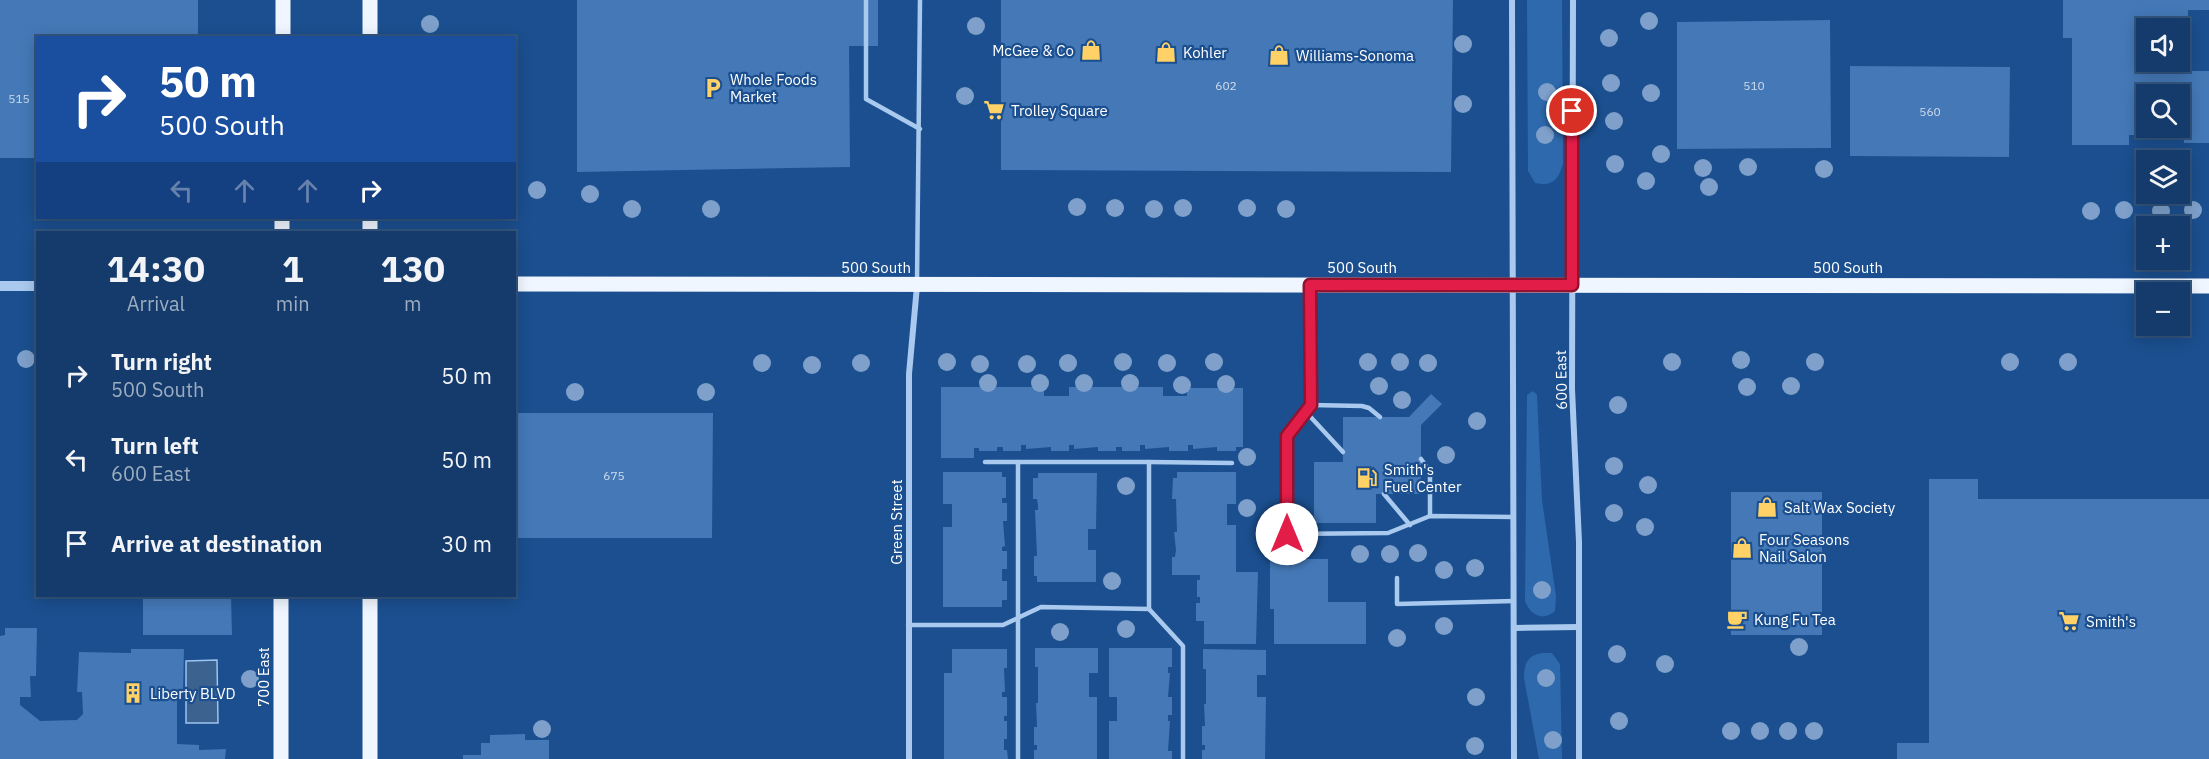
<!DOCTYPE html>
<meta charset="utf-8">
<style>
body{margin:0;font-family:"IBM Plex Sans",sans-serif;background:#1d4271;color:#f1f3f6;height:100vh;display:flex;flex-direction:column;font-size:22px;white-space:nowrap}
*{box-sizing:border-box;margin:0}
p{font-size:20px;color:#9dadc1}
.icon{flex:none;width:33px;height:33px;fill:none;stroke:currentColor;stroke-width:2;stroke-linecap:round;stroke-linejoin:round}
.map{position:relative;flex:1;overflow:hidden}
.sheet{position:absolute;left:36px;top:231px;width:480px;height:366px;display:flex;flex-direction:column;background:#143b6b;border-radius:0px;box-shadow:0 3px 15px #0003,0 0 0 2px #33557e}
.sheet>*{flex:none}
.guide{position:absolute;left:36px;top:36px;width:480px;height:183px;border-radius:0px;box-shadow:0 3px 15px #0003,0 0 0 2px #33557e;background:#1a4fa0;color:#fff;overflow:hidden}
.tools{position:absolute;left:2136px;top:18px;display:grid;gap:12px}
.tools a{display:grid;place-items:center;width:54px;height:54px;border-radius:0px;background:#143b6b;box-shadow:0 3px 15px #0003,0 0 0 2px #33557e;font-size:30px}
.pin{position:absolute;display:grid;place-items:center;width:51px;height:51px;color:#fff;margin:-26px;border:3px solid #fff;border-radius:50%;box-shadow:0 2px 6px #0007}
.me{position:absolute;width:66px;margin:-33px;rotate:0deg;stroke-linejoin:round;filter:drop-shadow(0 0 4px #0008)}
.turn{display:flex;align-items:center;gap:21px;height:126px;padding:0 24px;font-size:27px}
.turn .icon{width:78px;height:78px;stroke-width:2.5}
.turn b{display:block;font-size:42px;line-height:51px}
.lanes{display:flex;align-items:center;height:57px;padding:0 24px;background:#0003;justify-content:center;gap:30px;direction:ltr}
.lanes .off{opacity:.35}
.eta{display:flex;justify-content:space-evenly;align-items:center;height:102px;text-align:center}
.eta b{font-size:36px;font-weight:700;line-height:42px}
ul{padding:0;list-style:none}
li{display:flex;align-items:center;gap:18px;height:84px;padding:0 24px}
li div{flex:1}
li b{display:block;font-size:22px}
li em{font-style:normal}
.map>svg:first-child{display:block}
</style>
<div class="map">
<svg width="2209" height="759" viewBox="0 0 2209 759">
<rect width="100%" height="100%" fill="#1b4f8f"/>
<!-- green -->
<g fill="#2e69ad">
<path d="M1527,0H1562L1563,163C1559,179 1553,187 1535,183L1528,171Z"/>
<path d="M1533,391L1537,395L1542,500L1556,596L1555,611C1543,622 1530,615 1525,601L1527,395Z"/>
<path d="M1543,653H1552L1560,664L1562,759H1539L1524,678C1524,664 1527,655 1543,653Z"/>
</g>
<!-- water -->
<polygon fill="#3c6290" stroke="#9cc4f0" stroke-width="1.5" points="217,660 218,723 186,723 186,661"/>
<!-- building -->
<g fill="#4478b7" fill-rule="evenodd">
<polygon points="0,0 198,0 198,38 38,38 38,158 0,158"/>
<polygon points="577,0 878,0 878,46 849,46 850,167 577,172"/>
<polygon points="1001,0 1453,0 1451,172 1001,170"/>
<path d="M2063,0H2209V10H2188L2189,71H2209V143H2184V135H2129V145H2072V38H2063ZM2146,28H2180V62H2146ZM2146,94H2180V128H2146Z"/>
<polygon points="1830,20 1831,148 1677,149 1677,22"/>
<polygon points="1850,66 2010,67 2009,157 1850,156"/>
<polygon points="941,387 1044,387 1044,396 1069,396 1069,387 1163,387 1163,396 1187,396 1187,388 1243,388 1243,447 1236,447 1236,451 1217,451 1217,447 1193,449 1193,445 1188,445 1188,451 1169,451 1169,447 1145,449 1145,445 1140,445 1140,451 1122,451 1122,447 1116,447 1116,451 1098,451 1098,447 1074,449 1074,445 1069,445 1069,451 1051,451 1051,447 1026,449 1026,445 1021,445 1021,451 1003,451 1003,447 997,447 997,451 979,451 979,448 974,448 974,458 941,458"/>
<polygon points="1431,394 1442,404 1421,425 1421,494 1376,494 1376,523 1314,523 1314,462 1343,462 1343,417 1409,417"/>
<polygon points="514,413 713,413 712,538 514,538"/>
<polygon points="943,472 1002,472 1002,477 1006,477 1006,498 1002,498 1002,503 1007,503 1007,521 1003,521 1005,546 1002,547 1002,551 1007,551 1007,569 1002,569 1002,581 1007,581 1007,600 1002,600 1002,607 943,607 943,527 952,527 952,504 943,504"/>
<polygon points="1177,472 1236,472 1236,504 1227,504 1227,525 1236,525 1236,572 1258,572 1256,644 1204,644 1204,621 1196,621 1196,603 1200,603 1200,597 1197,597 1197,580 1200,580 1200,575 1172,575 1172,557 1175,557 1176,550 1174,532 1177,532 1176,499 1172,499 1173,478 1177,478"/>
<polygon points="1038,473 1097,473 1096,529 1088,529 1088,550 1096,550 1096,582 1037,582 1037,576 1034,576 1034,556 1037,556 1035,510 1038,510 1038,505 1037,499 1033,499 1033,478 1038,478"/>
<polygon points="1929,479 1978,479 1978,499 2209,499 2209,759 1897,759 1897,743 1929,743"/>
<rect x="1731" y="492" width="91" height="143"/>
<polygon points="1270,559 1328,559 1328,602 1366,602 1366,644 1274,644 1274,609 1270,609"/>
<polygon points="143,596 231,596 232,635 143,635"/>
<polygon points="5,628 37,628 36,676 30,676 31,697 20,697 20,705 40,721 77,720 83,714 82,692 77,692 79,652 131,653 131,649 184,649 183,694 177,694 177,744 199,745 199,750 226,749 225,759 0,759 0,636 5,635"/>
<polygon points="1035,648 1098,648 1098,673 1089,673 1089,697 1097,697 1097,759 1034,759 1034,750 1037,750 1037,745 1034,745 1034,727 1037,727 1036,703 1038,703 1038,667 1035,667"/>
<polygon points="1109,648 1172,648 1172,667 1168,667 1168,673 1170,673 1168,697 1172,697 1172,715 1168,715 1168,721 1170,721 1168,751 1172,751 1172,759 1109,759 1109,721 1117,721 1117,697 1109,697"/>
<polygon points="952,649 1007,649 1007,668 1004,668 1005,692 1002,692 1002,697 1007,697 1007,716 1004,716 1004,721 1007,721 1007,739 1004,739 1004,750 1007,750 1008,759 944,759 944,673 952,673"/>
<polygon points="1203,649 1266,650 1266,675 1257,675 1257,697 1266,697 1265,759 1202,759 1202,750 1205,750 1205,745 1202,745 1202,726 1205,726 1204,704 1206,704 1206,669 1203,669"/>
<polygon points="525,734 525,740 549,740 549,759 463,759 463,755 481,755 481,743 490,743 490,735"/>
</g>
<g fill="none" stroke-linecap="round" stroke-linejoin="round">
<!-- service -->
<g stroke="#a9c9ee" stroke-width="4.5">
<polyline points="866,0 866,99 920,129"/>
<polyline points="917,282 920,0"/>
<polyline points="1310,289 1311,405 1287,436 1287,534 1388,533 1430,516 1513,517"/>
<polyline points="1311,405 1362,406 1369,408 1380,417"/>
<polyline points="1306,412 1343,452"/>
<polyline points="1421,459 1430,471 1430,516"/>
<polyline points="985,462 1018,462"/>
<polyline points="1149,462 1232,463"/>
<polyline points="1384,494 1410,525"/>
<polyline points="1397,578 1397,604 1514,601"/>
<polyline points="1149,609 1183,646 1183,759"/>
<polyline points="908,625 1003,625 1041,607 1149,609 1149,462 1018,462 1018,759"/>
</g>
<!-- minor -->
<g stroke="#a9c9ee" stroke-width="6">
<polyline points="1512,0 1514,759"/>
<polyline points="1573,0 1572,389 1579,542 1579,759"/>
<polyline points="1514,628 1579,627"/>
<polyline points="909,759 909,374 917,286"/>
</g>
<!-- tertiary -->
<polyline stroke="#a9c9ee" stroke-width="10" points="0,286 38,286"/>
<!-- primary -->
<g stroke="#f0f6ff" stroke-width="15">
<polyline points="370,0 370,38"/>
<polyline points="283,38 283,0"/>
<polyline points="282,232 282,218"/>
<polyline points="370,232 370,218"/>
<polyline points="514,284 2209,286"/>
<polyline points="281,596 281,759"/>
<polyline points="370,596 370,759"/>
</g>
</g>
<!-- trees -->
<g fill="#7ea0ca">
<circle cx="1649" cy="21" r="9"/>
<circle cx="430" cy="24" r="9"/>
<circle cx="976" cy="26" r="9"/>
<circle cx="1609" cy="38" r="9"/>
<circle cx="1463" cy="44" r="9"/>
<circle cx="1611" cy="83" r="9"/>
<circle cx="1547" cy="92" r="9"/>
<circle cx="1651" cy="93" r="9"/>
<circle cx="965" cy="96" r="9"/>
<circle cx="1463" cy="104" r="9"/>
<circle cx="1614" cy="121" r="9"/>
<circle cx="1545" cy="135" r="9"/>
<circle cx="1661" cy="154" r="9"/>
<circle cx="1615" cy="164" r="9"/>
<circle cx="1748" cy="167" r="9"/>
<circle cx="1703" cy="168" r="9"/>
<circle cx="1824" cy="169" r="9"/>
<circle cx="1646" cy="181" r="9"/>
<circle cx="1709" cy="187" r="9"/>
<circle cx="537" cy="190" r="9"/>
<circle cx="590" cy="194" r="9"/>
<circle cx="1077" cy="207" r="9"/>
<circle cx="1115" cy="208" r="9"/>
<circle cx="1183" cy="208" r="9"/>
<circle cx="1247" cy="208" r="9"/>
<circle cx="632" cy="209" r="9"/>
<circle cx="711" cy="209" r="9"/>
<circle cx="1154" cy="209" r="9"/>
<circle cx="1286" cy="209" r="9"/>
<circle cx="2124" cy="210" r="9"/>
<circle cx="2193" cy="210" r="9"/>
<circle cx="2091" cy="211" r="9"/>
<circle cx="2161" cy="211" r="9"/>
<circle cx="26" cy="359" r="9"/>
<circle cx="1741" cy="360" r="9"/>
<circle cx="947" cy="362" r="9"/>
<circle cx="1123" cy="362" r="9"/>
<circle cx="1214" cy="362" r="9"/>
<circle cx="1368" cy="362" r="9"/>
<circle cx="1400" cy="362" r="9"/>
<circle cx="1672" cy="362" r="9"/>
<circle cx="1815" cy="362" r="9"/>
<circle cx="2010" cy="362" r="9"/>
<circle cx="2068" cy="362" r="9"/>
<circle cx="762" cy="363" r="9"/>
<circle cx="861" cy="363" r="9"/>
<circle cx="1068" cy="363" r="9"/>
<circle cx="1167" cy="363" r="9"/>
<circle cx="1428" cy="363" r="9"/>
<circle cx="980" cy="364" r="9"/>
<circle cx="1027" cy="364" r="9"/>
<circle cx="812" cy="365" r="9"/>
<circle cx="988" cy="383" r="9"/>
<circle cx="1040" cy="383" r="9"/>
<circle cx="1084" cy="383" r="9"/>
<circle cx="1130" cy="383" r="9"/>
<circle cx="1226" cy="384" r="9"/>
<circle cx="1182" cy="385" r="9"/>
<circle cx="1379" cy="386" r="9"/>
<circle cx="1791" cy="386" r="9"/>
<circle cx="1747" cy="387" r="9"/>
<circle cx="575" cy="392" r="9"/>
<circle cx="706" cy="392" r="9"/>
<circle cx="1402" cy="400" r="9"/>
<circle cx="1618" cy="405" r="9"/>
<circle cx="1477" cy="421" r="9"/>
<circle cx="1446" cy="455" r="9"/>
<circle cx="1247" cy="457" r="9"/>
<circle cx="1614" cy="466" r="9"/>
<circle cx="1648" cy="485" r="9"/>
<circle cx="1126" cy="486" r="9"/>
<circle cx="1247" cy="508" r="9"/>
<circle cx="1614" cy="513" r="9"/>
<circle cx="1645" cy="527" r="9"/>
<circle cx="1418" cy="553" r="9"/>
<circle cx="1360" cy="554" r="9"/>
<circle cx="1390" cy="554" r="9"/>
<circle cx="1475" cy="568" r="9"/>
<circle cx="1444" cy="570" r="9"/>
<circle cx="1112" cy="581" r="9"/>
<circle cx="1542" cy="590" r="9"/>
<circle cx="1444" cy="626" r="9"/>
<circle cx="1126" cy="629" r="9"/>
<circle cx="1060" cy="632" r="9"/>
<circle cx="1397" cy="638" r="9"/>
<circle cx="1799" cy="647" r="9"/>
<circle cx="1617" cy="654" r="9"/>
<circle cx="1665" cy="664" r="9"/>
<circle cx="1546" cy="678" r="9"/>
<circle cx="250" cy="679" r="9"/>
<circle cx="1476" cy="697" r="9"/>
<circle cx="1619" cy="721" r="9"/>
<circle cx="542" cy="729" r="9"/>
<circle cx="1731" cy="731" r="9"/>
<circle cx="1760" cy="731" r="9"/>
<circle cx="1788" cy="731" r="9"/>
<circle cx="1814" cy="731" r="9"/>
<circle cx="1553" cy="740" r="9"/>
<circle cx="1475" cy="746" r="9"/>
</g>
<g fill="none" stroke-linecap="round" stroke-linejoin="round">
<!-- route casing -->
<g stroke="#92132f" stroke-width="15">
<polyline id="route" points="1287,534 1287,436 1311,405 1310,285 1572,285 1572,111"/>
</g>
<!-- route -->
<use href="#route" stroke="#e11d48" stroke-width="10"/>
</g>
<!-- icons -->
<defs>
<g id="shop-bare" transform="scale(1.62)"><path d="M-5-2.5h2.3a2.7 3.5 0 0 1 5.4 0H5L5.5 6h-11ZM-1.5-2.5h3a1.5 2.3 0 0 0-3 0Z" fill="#ffd166" stroke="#1b4f8f" stroke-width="2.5" paint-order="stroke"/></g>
<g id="parking-bare" transform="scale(1.62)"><path d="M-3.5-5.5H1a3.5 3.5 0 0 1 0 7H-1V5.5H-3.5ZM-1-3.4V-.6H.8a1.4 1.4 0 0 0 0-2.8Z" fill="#ffd166" stroke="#1b4f8f" stroke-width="2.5" paint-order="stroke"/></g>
<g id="supermarket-bare" transform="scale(1.62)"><path d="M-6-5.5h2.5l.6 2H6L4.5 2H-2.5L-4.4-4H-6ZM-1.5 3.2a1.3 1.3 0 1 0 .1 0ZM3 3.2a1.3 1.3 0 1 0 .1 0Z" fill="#ffd166" stroke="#1b4f8f" stroke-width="2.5" paint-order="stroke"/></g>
<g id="fuel-bare" transform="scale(1.62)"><path d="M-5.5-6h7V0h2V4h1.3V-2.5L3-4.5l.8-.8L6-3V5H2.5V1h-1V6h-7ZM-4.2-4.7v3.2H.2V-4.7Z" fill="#ffd166" stroke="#1b4f8f" stroke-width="2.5" paint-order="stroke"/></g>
<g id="cafe-bare" transform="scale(1.62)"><path d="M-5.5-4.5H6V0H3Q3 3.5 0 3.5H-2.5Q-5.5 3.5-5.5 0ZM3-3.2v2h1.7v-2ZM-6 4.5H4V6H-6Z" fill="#ffd166" stroke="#1b4f8f" stroke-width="2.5" paint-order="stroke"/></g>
<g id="building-bare" transform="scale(1.62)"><path d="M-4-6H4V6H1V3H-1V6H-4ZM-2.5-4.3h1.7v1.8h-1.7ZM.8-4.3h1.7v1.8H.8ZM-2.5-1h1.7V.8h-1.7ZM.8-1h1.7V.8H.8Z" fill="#ffd166" stroke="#1b4f8f" stroke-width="2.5" paint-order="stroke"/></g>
</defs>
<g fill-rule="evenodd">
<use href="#shop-bare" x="1091" y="50"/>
<use href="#shop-bare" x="1166" y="52"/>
<use href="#shop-bare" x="1279" y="55"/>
<use href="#parking-bare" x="713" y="88"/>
<use href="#supermarket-bare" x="994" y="110"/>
<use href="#fuel-bare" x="1367" y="478"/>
<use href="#shop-bare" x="1767" y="507"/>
<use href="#shop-bare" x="1742" y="548"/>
<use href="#cafe-bare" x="1737" y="619"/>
<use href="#supermarket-bare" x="2069" y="621"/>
<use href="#building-bare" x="133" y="693"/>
</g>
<g text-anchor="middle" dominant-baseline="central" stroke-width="4.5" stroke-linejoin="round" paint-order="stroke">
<!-- number labels -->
<g font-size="12" fill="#d0dded">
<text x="1226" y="85">602</text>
<text x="1754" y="85">510</text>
<text x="19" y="98">515</text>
<text x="1930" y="111">560</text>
<text x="614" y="475">675</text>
</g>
<!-- poi labels -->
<g font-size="15" fill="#fff" stroke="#1b4f8f" text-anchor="start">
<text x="1074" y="50" text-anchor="end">McGee &amp; Co</text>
<text x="1183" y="52">Kohler</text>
<text x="1296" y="55">Williams-Sonoma</text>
<text x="730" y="79">Whole Foods<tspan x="730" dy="17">Market</tspan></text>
<text x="1011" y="110">Trolley Square</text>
<text x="1384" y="469">Smith's<tspan x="1384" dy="17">Fuel Center</tspan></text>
<text x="1784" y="507">Salt Wax Society</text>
<text x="1759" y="539">Four Seasons<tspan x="1759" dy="17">Nail Salon</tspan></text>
<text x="1754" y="619">Kung Fu Tea</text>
<text x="2086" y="621">Smith's</text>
<text x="150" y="693">Liberty BLVD</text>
</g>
<!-- street labels -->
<g font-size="15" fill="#fff" stroke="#1b4f8f">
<text x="876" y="267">500 South</text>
<text x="1362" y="267">500 South</text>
<text x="1848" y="267">500 South</text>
<text transform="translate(1561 380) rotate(-91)">600 East</text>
<text transform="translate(896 522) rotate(-90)">Green Street</text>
<text transform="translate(263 677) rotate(-90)">700 East</text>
</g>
</g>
</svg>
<div class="tools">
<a><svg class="icon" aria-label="sound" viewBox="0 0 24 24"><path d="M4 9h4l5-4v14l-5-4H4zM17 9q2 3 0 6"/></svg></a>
<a><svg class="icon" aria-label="search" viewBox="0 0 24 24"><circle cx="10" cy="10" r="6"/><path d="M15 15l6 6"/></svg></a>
<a><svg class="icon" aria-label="layers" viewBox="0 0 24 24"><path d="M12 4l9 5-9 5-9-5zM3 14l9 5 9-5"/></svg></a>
<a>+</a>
<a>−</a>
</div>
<div class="pin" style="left:1572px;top:111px;background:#d93025"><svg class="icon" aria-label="arrive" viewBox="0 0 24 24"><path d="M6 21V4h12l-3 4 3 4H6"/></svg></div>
<svg class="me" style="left:1287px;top:534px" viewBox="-20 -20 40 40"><circle r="19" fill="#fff"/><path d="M0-13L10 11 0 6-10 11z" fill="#e11d48"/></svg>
<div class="guide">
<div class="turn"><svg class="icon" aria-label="right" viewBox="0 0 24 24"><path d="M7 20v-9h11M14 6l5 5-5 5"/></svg><div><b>50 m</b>500 South</div></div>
<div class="lanes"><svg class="icon off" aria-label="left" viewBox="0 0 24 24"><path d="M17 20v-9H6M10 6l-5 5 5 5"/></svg><svg class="icon off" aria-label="ahead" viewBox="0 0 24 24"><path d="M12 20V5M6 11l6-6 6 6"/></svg><svg class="icon off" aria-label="ahead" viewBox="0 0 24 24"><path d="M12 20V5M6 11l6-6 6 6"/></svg><svg class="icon" aria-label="right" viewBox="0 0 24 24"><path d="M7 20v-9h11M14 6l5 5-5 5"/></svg></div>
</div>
<section class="sheet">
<div class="eta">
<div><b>14:30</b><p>Arrival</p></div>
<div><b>1</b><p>min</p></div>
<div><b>130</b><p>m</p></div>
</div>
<ul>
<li><svg class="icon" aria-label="right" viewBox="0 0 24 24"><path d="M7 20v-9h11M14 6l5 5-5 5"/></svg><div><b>Turn right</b><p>500 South</p></div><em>50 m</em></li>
<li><svg class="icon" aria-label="left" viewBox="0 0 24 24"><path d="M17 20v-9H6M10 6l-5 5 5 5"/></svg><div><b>Turn left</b><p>600 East</p></div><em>50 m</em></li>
<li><svg class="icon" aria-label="arrive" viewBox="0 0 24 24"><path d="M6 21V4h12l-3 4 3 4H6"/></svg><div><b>Arrive at destination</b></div><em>30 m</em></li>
</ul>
</section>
</div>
